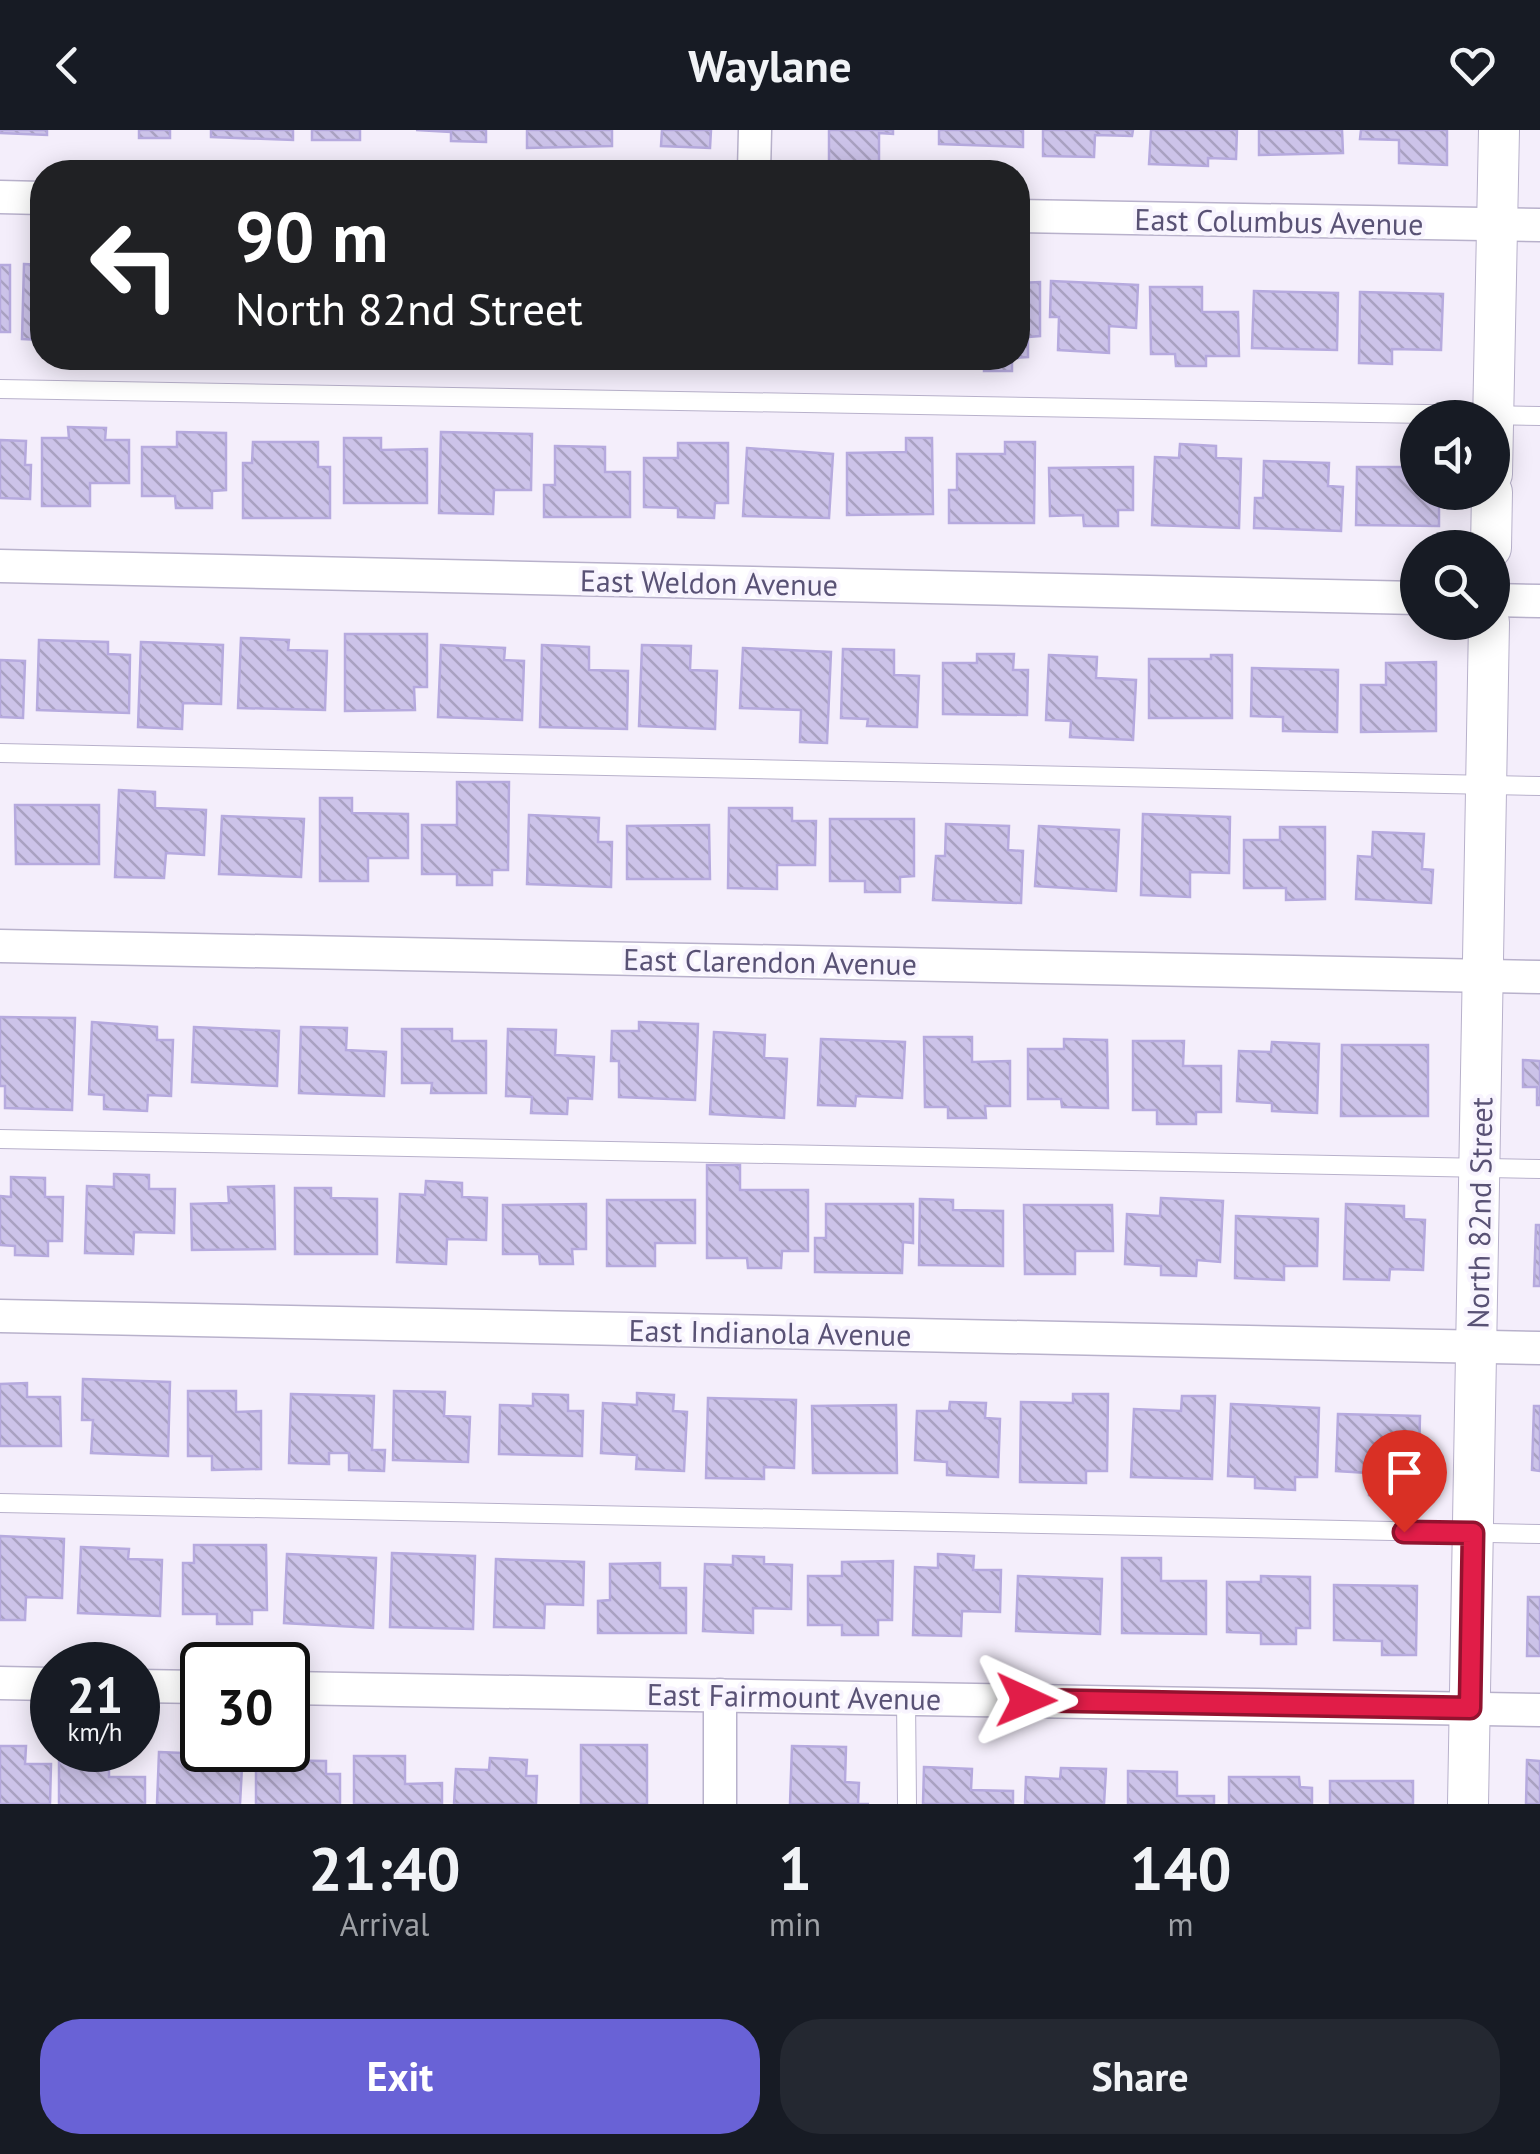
<!DOCTYPE html>
<style>
body{margin:0;font-family:"PT Sans",sans-serif;background:#242831;color:#f1f3f6;height:100vh;display:flex;flex-direction:column;font-size:38px;white-space:nowrap}
*{box-sizing:border-box;margin:0}
p{font-size:32px;color:#9ea1a6}
.icon{flex:none;width:55px;height:55px;fill:none;stroke:currentColor;stroke-width:2;stroke-linecap:round;stroke-linejoin:round}
.map{position:relative;height:1674px;overflow:hidden}
.drawer{display:flex;flex-direction:column;background:#171b24;flex:1}
.drawer>*{flex:none}
.guide{position:absolute;left:30px;top:30px;width:1000px;height:210px;border-radius:40px;box-shadow:0 5px 25px #0003;background:#202124;color:#fff;overflow:hidden}
.buttons{position:absolute;left:1400px;top:270px;display:grid;gap:20px}
.buttons a{display:grid;place-items:center;width:110px;height:110px;border-radius:50%;background:#171b24;box-shadow:0 5px 25px #0003;font-size:50px}
.speed{position:absolute;left:30px;top:1512px;display:flex;gap:20px;font-size:50px;font-weight:700;text-align:center}
.speed>*{display:grid;place-content:center;width:130px;height:130px;border-radius:50%;background:#171b24;box-shadow:0 5px 25px #0003;line-height:1}
.speed small{font-size:25px;font-weight:400}
.speed .limit{border:5px solid #111;border-radius:15px;background:#fff;color:#111}
.pin{position:absolute;display:grid;place-items:center;width:85px;height:85px;color:#fff;margin:-102px -42px;border-radius:50% 50% 50% 0;rotate:-45deg;box-shadow:0 0 10px #0007}
.pin .icon{rotate:45deg}
.me{position:absolute;width:110px;margin:-55px;rotate:91deg;stroke-linejoin:round;filter:drop-shadow(0 0 8px #0008)}
.turn{display:flex;align-items:center;gap:35px;height:210px;padding:0 40px;font-size:45px}
.turn .icon{width:130px;height:130px;stroke-width:2.5}
.turn b{display:block;font-size:70px;line-height:85px}
.eta{display:flex;justify-content:space-evenly;align-items:center;height:170px;text-align:center}
.eta b{font-size:60px;font-weight:800;line-height:70px}
.primary-button{display:flex;gap:20px;margin-top:auto;padding:20px 40px}
.primary-button a{flex:1;height:115px;border-radius:40px;background:#6962d6;color:#fff;font-size:40px;font-weight:800;line-height:115px;text-align:center}
.primary-button a+a{background:#242831;color:#f1f3f6}
header{display:flex;justify-content:space-between;align-items:center;height:130px;padding:0 40px;background:#171b24;font-size:45px;font-weight:800}
.map>svg:first-child{display:block}
</style>
<header><svg class="icon" aria-label="back" viewBox="0 0 24 24"><path d="M15 5l-7 7 7 7"/></svg>Waylane<svg class="icon" aria-label="heart" viewBox="0 0 24 24"><path d="M12 20l-8-8c-3-5 5-10 8-4 3-6 11-1 8 4z"/></svg></header>
<div class="map">
<svg width="1540" height="1674" viewBox="0 0 1540 1674">
<defs>
<pattern id="building-back-hatch" width="6" height="6" patternUnits="userSpaceOnUse" patternTransform="scale(2.5)"><rect width="6" height="6" fill="#ccc3e9"/><path d="M-1 5l2 2M0 0l6 6M5-1l2 2" fill="none" stroke="#a9a1c1"/></pattern>
</defs>
<rect width="100%" height="100%" fill="#f4eefb"/>
<!-- building -->
<g fill="url(#building-back-hatch)" stroke="#b6aade" stroke-width="2.5">
<polygon points="0,0 47,0 47,5 0,3"/>
<rect x="139" y="0" width="31" height="8"/>
<polygon points="211,0 293,0 293,10 211,7"/>
<rect x="312" y="0" width="48" height="10"/>
<polygon points="416,0 486,0 486,12 451,11 451,2"/>
<polygon points="527,0 612,0 612,16 527,18"/>
<polygon points="662,0 711,0 710,18 661,16"/>
<polygon points="829,0 893,0 893,4 879,3 879,37 829,37"/>
<polygon points="939,0 1023,0 1023,17 939,14"/>
<polygon points="1043,0 1133,0 1132,6 1095,5 1094,27 1043,26"/>
<polygon points="1151,0 1237,0 1236,29 1208,28 1208,36 1149,34"/>
<polygon points="1259,0 1342,0 1343,23 1259,25"/>
<polygon points="1361,0 1447,0 1447,35 1399,33 1399,10 1360,9"/>
<polygon points="24,134 42,135 42,210 22,209"/>
<rect x="0" y="135" width="10" height="67"/>
<polygon points="1051,151 1138,155 1136,198 1109,196 1109,223 1058,220 1059,187 1050,187"/>
<polygon points="1040,152 1040,206 1028,207 1028,227 1012,228 1012,241 984,241 984,228 1018,228 1018,153"/>
<polygon points="1150,157 1202,157 1202,182 1238,182 1239,226 1206,226 1206,236 1176,236 1175,224 1151,224"/>
<polygon points="1254,161 1338,163 1337,220 1252,218"/>
<polygon points="1360,162 1443,164 1441,220 1392,219 1392,234 1359,233"/>
<polygon points="68,297 106,298 105,310 129,310 129,353 90,353 90,376 42,376 42,308 69,308"/>
<polygon points="177,302 226,303 226,360 212,361 212,378 176,378 175,366 142,366 142,317 177,317"/>
<polygon points="441,302 532,304 531,360 494,360 493,384 439,383"/>
<polygon points="344,308 381,308 381,320 427,319 427,373 344,373"/>
<polygon points="906,308 932,308 933,384 847,385 847,323 906,322"/>
<polygon points="0,310 26,311 25,335 31,335 30,369 0,368"/>
<polygon points="253,312 318,312 318,337 330,337 330,388 243,388 243,333 252,333"/>
<polygon points="1005,312 1035,312 1034,393 949,393 949,360 957,360 957,324 1005,324"/>
<polygon points="678,313 728,313 728,373 715,373 714,388 678,387 678,378 644,377 644,328 678,328"/>
<polygon points="1180,314 1216,316 1216,328 1241,329 1239,398 1152,395 1155,327 1179,328"/>
<polygon points="555,316 605,317 605,342 630,342 630,387 544,387 544,355 555,355"/>
<polygon points="747,318 833,324 829,388 743,386"/>
<polygon points="1404,318 1418,318 1418,362 1439,362 1439,396 1356,395 1357,337 1404,337"/>
<polygon points="1264,331 1329,333 1328,356 1343,357 1341,401 1254,398 1255,368 1263,368"/>
<polygon points="1133,337 1133,380 1118,380 1118,396 1084,396 1083,385 1050,386 1049,338"/>
<polygon points="345,504 427,504 427,557 414,557 415,580 345,581"/>
<polygon points="241,508 289,510 288,520 327,521 325,580 238,578"/>
<polygon points="39,510 108,512 108,524 130,525 129,583 37,580"/>
<polygon points="141,512 223,515 221,574 183,573 182,599 138,597"/>
<polygon points="441,515 505,518 504,530 524,531 522,590 438,587"/>
<polygon points="542,515 589,517 589,540 628,541 627,599 540,597"/>
<polygon points="642,515 691,516 690,540 717,541 715,599 639,596"/>
<polygon points="743,518 831,522 827,613 800,612 801,580 740,578"/>
<polygon points="843,519 894,520 894,545 919,546 917,597 867,596 868,589 841,588"/>
<polygon points="977,524 1014,524 1013,540 1028,540 1027,585 943,584 943,533 977,533"/>
<polygon points="1049,525 1097,527 1096,548 1136,550 1133,610 1070,607 1071,591 1046,590"/>
<polygon points="1211,525 1232,525 1232,588 1149,588 1149,529 1211,529"/>
<polygon points="0,530 25,531 23,588 0,587"/>
<polygon points="1436,532 1436,601 1361,602 1361,555 1386,555 1386,533"/>
<polygon points="1252,538 1338,540 1337,602 1283,601 1283,587 1251,586"/>
<polygon points="457,652 509,652 508,740 492,740 492,755 457,755 457,744 422,744 422,695 457,695"/>
<polygon points="119,660 155,662 155,678 206,680 204,725 166,723 164,748 115,747"/>
<polygon points="320,668 352,668 352,683 408,684 408,728 368,728 368,751 320,751"/>
<polygon points="15,675 99,675 99,734 16,734"/>
<polygon points="729,678 792,678 792,691 816,691 815,735 777,735 777,759 728,758"/>
<polygon points="1143,684 1230,687 1229,743 1190,742 1190,767 1141,765"/>
<polygon points="529,685 599,688 598,712 612,712 611,757 527,754"/>
<polygon points="222,686 304,689 301,747 219,744"/>
<polygon points="830,689 914,689 914,746 900,747 900,762 865,762 865,751 830,751"/>
<polygon points="946,694 1009,696 1008,720 1023,721 1021,773 933,770 936,726 945,726"/>
<polygon points="709,695 710,749 627,749 627,696"/>
<polygon points="1039,696 1119,700 1116,761 1035,756"/>
<polygon points="1280,697 1325,697 1325,769 1286,770 1286,758 1244,758 1244,710 1280,710"/>
<polygon points="1373,702 1424,704 1422,739 1433,740 1431,773 1356,769 1358,726 1372,727"/>
<polygon points="0,887 75,888 72,980 5,978 5,956 0,956"/>
<polygon points="92,892 157,897 157,910 173,910 171,966 148,965 147,981 104,979 104,965 89,964"/>
<polygon points="639,892 698,894 695,970 619,967 619,931 611,931 612,901 639,901"/>
<polygon points="194,897 279,901 277,956 192,952"/>
<polygon points="301,897 347,898 346,920 386,922 384,966 299,963"/>
<polygon points="402,899 452,899 452,911 486,911 486,963 431,963 432,953 402,953"/>
<polygon points="508,899 556,900 555,925 594,927 592,969 568,968 567,984 531,983 532,967 506,966"/>
<polygon points="714,902 765,905 764,928 787,929 784,988 710,984"/>
<polygon points="924,907 972,907 972,932 1010,931 1010,976 985,976 986,988 948,988 948,977 925,977"/>
<polygon points="821,909 905,912 902,968 856,966 855,976 818,975"/>
<polygon points="1064,909 1107,910 1108,978 1062,977 1061,969 1028,969 1028,919 1064,919"/>
<polygon points="1133,911 1184,911 1183,936 1221,936 1221,982 1196,982 1196,994 1157,994 1157,980 1133,980"/>
<polygon points="1272,912 1319,914 1317,983 1272,981 1272,973 1237,971 1239,921 1271,922"/>
<polygon points="1342,915 1428,915 1428,986 1341,986"/>
<polygon points="1523,930 1540,931 1540,975 1537,975 1537,957 1523,957"/>
<polygon points="707,1035 740,1035 740,1060 808,1060 808,1121 782,1121 781,1138 748,1138 747,1128 707,1128"/>
<polygon points="114,1044 149,1045 149,1059 175,1059 174,1103 134,1102 133,1124 85,1123 87,1056 114,1057"/>
<polygon points="11,1047 45,1048 45,1067 63,1067 62,1111 48,1111 48,1126 15,1125 15,1116 0,1115 0,1066 11,1067"/>
<polygon points="426,1051 462,1053 462,1067 487,1068 486,1110 447,1109 446,1134 397,1132 400,1064 425,1065"/>
<polygon points="274,1056 275,1119 192,1120 191,1074 229,1073 228,1057"/>
<polygon points="295,1058 331,1058 331,1068 377,1069 377,1124 295,1124"/>
<polygon points="1161,1068 1223,1071 1220,1132 1197,1130 1196,1146 1161,1145 1161,1136 1125,1134 1127,1084 1160,1086"/>
<polygon points="920,1069 953,1070 953,1080 1003,1081 1003,1136 919,1135"/>
<polygon points="607,1070 695,1070 695,1113 655,1113 655,1136 607,1136"/>
<polygon points="586,1074 586,1119 572,1119 573,1134 540,1134 539,1124 503,1124 503,1075"/>
<polygon points="826,1074 913,1074 913,1113 903,1112 902,1143 815,1142 815,1108 826,1108"/>
<polygon points="1346,1074 1404,1076 1404,1089 1425,1090 1423,1140 1390,1139 1389,1150 1344,1149"/>
<polygon points="1024,1075 1112,1075 1113,1121 1075,1121 1075,1144 1025,1144"/>
<polygon points="1236,1086 1318,1089 1317,1136 1284,1136 1284,1150 1235,1148"/>
<polygon points="1536,1095 1540,1095 1540,1156 1534,1156"/>
<polygon points="83,1249 170,1252 168,1326 91,1323 93,1290 82,1290"/>
<polygon points="27,1253 27,1267 60,1267 61,1316 0,1316 0,1254"/>
<polygon points="188,1261 236,1261 236,1282 261,1281 261,1339 212,1340 212,1326 188,1326"/>
<polygon points="394,1261 445,1262 444,1286 470,1287 468,1332 393,1330"/>
<polygon points="637,1263 674,1265 673,1281 687,1282 684,1341 636,1339 637,1325 601,1323 603,1273 637,1275"/>
<polygon points="291,1264 374,1266 372,1320 385,1320 384,1341 349,1340 349,1323 329,1323 329,1334 289,1333"/>
<polygon points="533,1264 568,1265 568,1281 583,1281 582,1326 499,1324 500,1275 533,1276"/>
<polygon points="1073,1264 1108,1264 1107,1341 1086,1341 1086,1353 1020,1352 1021,1272 1073,1273"/>
<polygon points="1182,1266 1215,1266 1212,1349 1131,1347 1134,1279 1181,1281"/>
<polygon points="708,1268 796,1270 794,1338 764,1337 764,1349 706,1348"/>
<polygon points="950,1272 986,1273 985,1288 1000,1289 998,1347 947,1345 947,1332 915,1330 917,1281 949,1281"/>
<polygon points="1231,1274 1319,1278 1317,1347 1295,1347 1295,1360 1255,1358 1255,1347 1228,1346"/>
<polygon points="896,1275 897,1343 813,1343 812,1276"/>
<polygon points="1534,1276 1540,1276 1540,1341 1532,1340"/>
<polygon points="1338,1284 1420,1286 1418,1367 1369,1365 1369,1343 1336,1341"/>
<polygon points="0,1406 64,1409 62,1468 26,1467 25,1490 0,1490"/>
<polygon points="194,1415 266,1415 267,1480 252,1480 252,1494 217,1494 217,1484 183,1484 183,1433 194,1433"/>
<polygon points="81,1417 129,1419 128,1429 162,1430 160,1486 78,1483"/>
<polygon points="392,1423 475,1426 473,1499 390,1497"/>
<polygon points="287,1424 376,1428 373,1498 284,1493"/>
<polygon points="938,1424 974,1426 973,1440 1001,1440 1000,1482 962,1481 961,1506 913,1505 915,1437 938,1438"/>
<polygon points="733,1426 764,1427 764,1434 792,1435 791,1479 753,1478 753,1503 703,1501 705,1434 733,1435"/>
<polygon points="1122,1428 1161,1428 1161,1451 1206,1451 1206,1504 1122,1503"/>
<polygon points="496,1429 584,1432 583,1475 545,1474 544,1498 494,1497"/>
<polygon points="893,1431 892,1490 878,1490 878,1505 842,1505 842,1495 808,1495 808,1446 842,1446 842,1432"/>
<polygon points="660,1433 660,1458 686,1458 686,1503 598,1503 598,1471 610,1470 610,1434"/>
<polygon points="1018,1446 1102,1449 1100,1504 1016,1501"/>
<polygon points="1261,1446 1310,1447 1310,1498 1296,1498 1296,1514 1261,1514 1261,1503 1227,1502 1227,1452 1261,1452"/>
<polygon points="1334,1455 1417,1456 1416,1525 1382,1525 1382,1511 1334,1510"/>
<polygon points="1528,1467 1540,1467 1540,1526 1527,1526"/>
<rect x="581" y="1615" width="66" height="59"/>
<polygon points="0,1616 26,1616 25,1634 51,1634 50,1674 0,1674"/>
<polygon points="792,1616 846,1617 845,1652 859,1653 858,1674 869,1674 790,1674"/>
<polygon points="59,1622 109,1622 109,1647 145,1647 145,1674 59,1674"/>
<polygon points="159,1622 208,1624 207,1636 242,1637 240,1674 157,1674"/>
<polygon points="354,1626 405,1626 405,1654 442,1653 442,1674 354,1674"/>
<polygon points="490,1628 527,1630 526,1646 537,1646 536,1674 454,1674 456,1639 489,1640"/>
<polygon points="256,1630 326,1631 326,1644 340,1644 340,1674 256,1674"/>
<polygon points="1527,1630 1540,1631 1540,1674 1526,1674"/>
<polygon points="924,1637 972,1639 971,1660 1013,1661 1013,1674 923,1674"/>
<polygon points="1061,1638 1106,1639 1104,1674 1025,1674 1026,1647 1060,1649"/>
<polygon points="1128,1641 1177,1642 1177,1666 1214,1666 1214,1674 1128,1674"/>
<polygon points="1229,1647 1299,1647 1300,1657 1312,1658 1312,1674 1229,1674"/>
<rect x="1330" y="1651" width="83" height="23"/>
</g>
<g fill="none" stroke-linecap="round" stroke-linejoin="round">
<!-- service casing -->
<g stroke="#b8b1cb" stroke-width="20">
<g id="service">
<polyline points="0,259 1540,286"/>
<polyline points="0,623 1540,656"/>
<polyline points="0,1009 1540,1039"/>
<polyline points="0,1373 1540,1404"/>
<polyline points="906,1568 907,1674"/>
</g>
</g>
<!-- minor casing -->
<g stroke="#b8b1cb" stroke-width="35">
<g id="minor">
<polyline points="754,42 755,0"/>
<polyline points="0,67 42,68"/>
<polyline points="1018,86 1540,95"/>
<polyline points="0,436 1418,468"/>
<polyline points="1492,470 1540,471"/>
<polyline points="0,816 1540,847"/>
<polyline points="0,1186 1540,1218"/>
<polyline points="0,1553 52,1554"/>
<polyline points="138,1556 202,1557"/>
<polyline points="288,1558 1540,1580"/>
<polyline points="720,1674 720,1565"/>
</g>
</g>
<!-- tertiary casing -->
<g stroke="#b8b1cb" stroke-width="42">
<g id="tertiary">
<polyline points="1492,344 1499,0"/>
<polyline points="1491,418 1492,362"/>
<polyline points="1468,1674 1489,492"/>
</g>
</g>
<!-- service -->
<use href="#service" stroke="#fff" stroke-width="18"/>
<!-- minor -->
<use href="#minor" stroke="#fff" stroke-width="32"/>
<!-- tertiary -->
<use href="#tertiary" stroke="#fff" stroke-width="40"/>
</g>
<g fill="none" stroke-linecap="round" stroke-linejoin="round">
<!-- route casing -->
<g stroke="#92132f" stroke-width="25">
<polyline id="route" points="1026,1570 1470,1578 1473,1403 1404,1402"/>
</g>
<!-- route -->
<use href="#route" stroke="#e11d48" stroke-width="18"/>
</g>
<g text-anchor="middle" dominant-baseline="central" stroke-width="8" stroke-linejoin="round" paint-order="stroke">
<!-- street labels -->
<g font-size="30" fill="#595275" stroke="#f8f4fe">
<text transform="translate(1279 91) rotate(1)">East Columbus Avenue</text>
<text transform="translate(709 452) rotate(1)">East Weldon Avenue</text>
<text transform="translate(770 831) rotate(1)">East Clarendon Avenue</text>
<text transform="translate(1479 1083) rotate(-89)">North 82nd Street</text>
<text transform="translate(770 1202) rotate(1)">East Indianola Avenue</text>
<text transform="translate(794 1566) rotate(1)">East Fairmount Avenue</text>
</g>
</g>
</svg>
<div class="buttons">
<a><svg class="icon" aria-label="sound" viewBox="0 0 24 24"><path d="M4 9h4l5-4v14l-5-4H4zM17 9q2 3 0 6"/></svg></a>
<a><svg class="icon" aria-label="search" viewBox="0 0 24 24"><circle cx="10" cy="10" r="6"/><path d="M15 15l6 6"/></svg></a>
</div>
<div class="speed"><div>21<small>km/h</small></div><div class="limit">30</div></div>
<div class="pin" style="left:1404px;top:1402px;background:#d93025"><svg class="icon" aria-label="arrive" viewBox="0 0 24 24"><path d="M6 21V4h12l-3 4 3 4H6"/></svg></div>
<svg class="me" style="left:1026px;top:1570px" viewBox="-20 -20 40 40"><path d="M0-17L14 15 0 8-14 15z" fill="#e11d48" stroke="#fff" stroke-width="4"/></svg>
<div class="guide">
<div class="turn"><svg class="icon" aria-label="left" viewBox="0 0 24 24"><path d="M17 20v-9H6M10 6l-5 5 5 5"/></svg><div><b>90 m</b>North 82nd Street</div></div>
</div>
</div>
<section class="drawer">
<div class="eta">
<div><b>21:40</b><p>Arrival</p></div>
<div><b>1</b><p>min</p></div>
<div><b>140</b><p>m</p></div>
</div>
<div class="primary-button"><a>Exit</a><a>Share</a></div>
</section>
